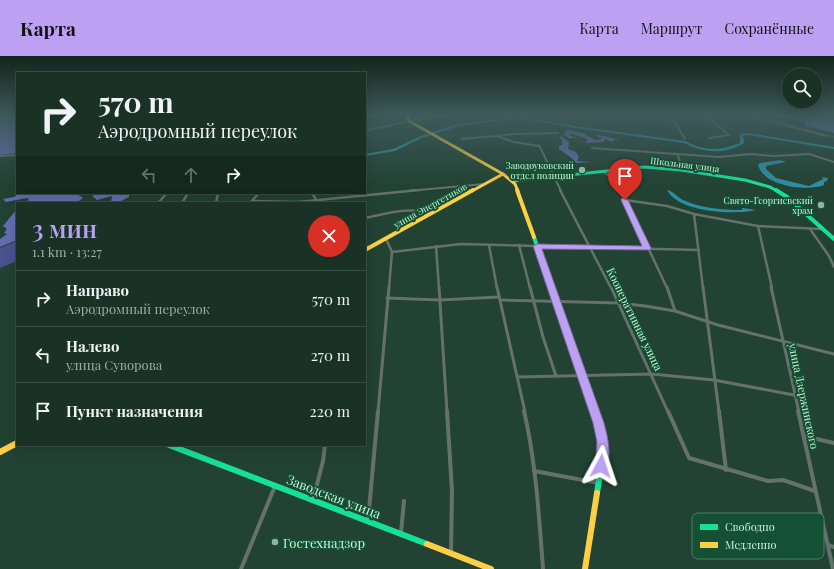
<!DOCTYPE html>
<html lang="ru">
<meta charset="utf-8">
<style>
body{margin:0;font-family:"Playfair Display",serif;background:#273e32;color:#f1f3f6;height:100vh;display:flex;flex-direction:column;font-size:15px;white-space:nowrap}
*{box-sizing:border-box;margin:0}
p{font-size:13px;color:#9faaa7}
.icon{flex:none;width:22px;height:22px;fill:none;stroke:currentColor;stroke-width:2;stroke-linecap:round;stroke-linejoin:round}
.map{position:relative;flex:1;overflow:hidden}
.side{position:absolute;left:16px;top:146px;width:350px;height:244px;display:flex;flex-direction:column;background:#1a3226;border-radius:0px;box-shadow:0 4px 16px #0002,0 0 0 1px #384d43}
.side>*{flex:none}
.banner{position:absolute;left:16px;top:16px;width:350px;height:122px;border-radius:0px;box-shadow:0 4px 16px #0002,0 0 0 1px #384d43;background:#1a3226;color:#f1f3f6;overflow:hidden}
.controls{position:absolute;left:782px;top:12px;display:grid;gap:8px}
.controls a{display:grid;place-items:center;width:40px;height:40px;border-radius:50%;background:#1a3226;box-shadow:0 4px 16px #0002,0 0 0 1px #384d43;font-size:20px}
.pin{position:absolute;display:grid;place-items:center;width:34px;height:34px;color:#fff;margin:-41px -17px;border-radius:50% 50% 50% 0;rotate:-45deg;box-shadow:0 0 4px #0007}
.pin .icon{rotate:45deg}
.me{position:absolute;width:44px;margin:-22px;rotate:5deg;stroke-linejoin:round;filter:drop-shadow(0 0 3px #0008)}
.turn{display:flex;align-items:center;gap:14px;height:84px;padding:0 16px;font-size:18px}
.turn .icon{width:52px;height:52px;stroke-width:2.5}
.turn b{display:block;font-size:28px;line-height:34px}
.lanes{display:flex;align-items:center;height:38px;padding:0 16px;background:#0003;justify-content:center;gap:20px;direction:ltr}
.lanes .off{opacity:.35}
.round{display:grid;place-items:center;flex:none;width:42px;height:42px;border-radius:21px;background:#273e32}
.overview{display:flex;align-items:center;justify-content:space-between;height:68px;padding:0 16px}
h1{font-size:24px;font-weight:600;line-height:30px;color:#bca0f2}
ul{padding:0;list-style:none}
li{display:flex;align-items:center;gap:12px;height:56px;padding:0 16px;border-top:1px solid #384d43}
li div{flex:1}
li b{display:block;font-size:15px}
li em{font-style:normal}
header{display:flex;align-items:center;gap:24px;box-sizing:border-box;height:56px;padding:0 20px;background:#bca0f2;color:#111}
header strong{font-size:19px}
nav{display:flex;gap:22px;margin-inline-start:auto;font-size:14px}
.map>svg:first-child{display:block}
</style>
<header>
<strong>Карта</strong>
<nav><a>Карта</a><a>Маршрут</a><a>Сохранённые</a></nav>
</header>
<div class="map">
<svg width="834" height="513" viewBox="0 0 834 513">
<rect width="100%" height="100%" fill="#224233"/>
<!-- green -->
<polygon fill="#4b528e" points="17,185 17,205 0,212 0,192"/>
<!-- forest -->
<g fill="#646db2">
<polygon points="0,58 17,58 17,97 0,99"/>
<polygon points="769,58 834,58 834,77 805,70 804,66"/>
<polygon points="570,74 582,77 595,84 603,83 595,79 599,79 620,84 613,84 613,86 605,83 604,86 587,87 586,86 588,83 569,77 571,80 578,82 569,82 564,79 565,75"/>
<path d="M561,80L569,86L568,93L576,96L579,101L577,105L592,106L576,107C571,100 565,98 559,93V90L562,89V83L559,82Z"/>
<polygon points="20,137 75,137 83,142 76,147 25,147 29,143 27,142 6,146 3,143 14,141"/>
<polygon points="101,137 129,137 129,141 119,146 111,146 112,140 97,144 92,140"/>
<polygon points="17,153 17,184 0,191 0,183 7,178 4,177 7,173 3,170"/>
</g>
<!-- water -->
<g fill="#2c8ea5">
<path d="M780,104L786,106L766,110V113L776,122L805,129L809,130L823,123L822,121L828,122L827,125L824,126V129C807,136 763,130 758,109L760,107Z"/>
<path d="M667,134C673,135 677,141 683,144C701,152 722,154 742,154V152L756,154C734,159 679,157 667,134Z"/>
</g>
<g fill="none" stroke-linecap="round" stroke-linejoin="round">
<!-- stream -->
<polyline stroke="#2c8ea5" stroke-width="1" points="0,90 17,89"/>
<!-- river -->
<g fill="#2c8ea5" fill-rule="evenodd">
<polygon points="369,58 373,58 365,65 365,62"/>
<path d="M520,60L575,70L685,85C690,87 695,90 700,91C714,95 727,92 740,87V78L749,77L834,91V93L749,79L743,80L744,87C725,99 703,97 684,87L575,72L520,62L458,70L422,82L395,95L365,100V98L393,93L420,80L458,68Z"/>
</g>
<!-- street-far3 -->
<g stroke="#65726b" stroke-width="2">
<polyline points="666,58 676,68 685,83"/>
<polyline points="704,58 729,79 709,82"/>
<polyline points="742,58 826,80"/>
<polyline points="368,74 414,64 461,58"/>
<polyline points="497,80 514,86 539,90"/>
<polyline points="462,83 515,78 558,77"/>
<polyline points="539,89 561,135"/>
<polyline points="592,92 719,101 751,98 774,100 809,98 834,106"/>
<polyline points="678,99 681,114"/>
<polyline points="0,100 17,99"/>
<polyline points="604,116 617,125 622,135"/>
<polyline points="408,135 484,128"/>
</g>
<!-- street-far2 -->
<g stroke="#65726b" stroke-width="2.5">
<polyline points="560,134 611,232"/>
<polyline points="621,134 667,232"/>
<polyline points="312,137 317,145"/>
<polyline points="625,144 667,150 694,158 758,170 822,173"/>
<polyline points="253,145 298,146 419,134"/>
<polyline points="158,147 167,137"/>
<polyline points="182,147 188,137"/>
<polyline points="216,147 218,137"/>
<polyline points="250,147 259,137"/>
<polyline points="694,158 703,232"/>
<path d="M365,162C386,158 409,150 430,158"/>
<polyline points="758,170 772,232"/>
<polyline points="810,173 829,200 834,211"/>
<polyline points="386,183 392,196 389,232"/>
<polyline points="489,189 497,232"/>
<polyline points="519,189 530,232"/>
<polyline points="436,190 439,232"/>
<polyline points="392,196 461,188 699,194"/>
</g>
<!-- street-far1 -->
<g stroke="#65726b" stroke-width="3">
<polyline points="439,231 447,356"/>
<polyline points="497,231 525,356"/>
<polyline points="530,231 543,281 556,320"/>
<polyline points="611,231 668,356"/>
<polyline points="667,231 675,255"/>
<polyline points="703,231 719,356"/>
<polyline points="771,231 799,356"/>
<polyline points="387,242 440,244 499,241"/>
<polyline points="500,244 619,247 645,250 675,255 718,269 834,298"/>
<polyline points="517,321 652,318 714,324 794,339"/>
<polyline points="378,356 389,231"/>
</g>
<!-- street -->
<g stroke="#65726b" stroke-width="4">
<polyline points="447,355 452,435 451,497"/>
<path d="M524,355C536,407 539,460 543,513"/>
<polyline points="668,355 689,402 768,425 783,424 815,435"/>
<polyline points="719,355 726,414"/>
<polyline points="798,355 833,513"/>
<polyline points="804,380 834,387"/>
<polyline points="534,415 599,427"/>
<polyline points="313,444 323,405 325,389"/>
<polyline points="368,465 378,355"/>
<polyline points="401,477 404,445"/>
<polyline points="828,489 834,491"/>
<polyline points="241,513 275,430"/>
</g>
<!-- fast-far3 -->
<polyline stroke="#16e098" stroke-width="3" points="513,125 644,111 681,114 745,124 770,131 777,135"/>
<!-- fast-far2 -->
<g stroke="#16e098" stroke-width="4">
<polyline points="776,134 787,141 834,183"/>
<polyline points="534,181 551,232"/>
</g>
<!-- fast-far1 -->
<polyline stroke="#16e098" stroke-width="5" points="551,231 593,356"/>
<!-- fast -->
<g stroke="#16e098" stroke-width="6">
<polyline points="593,355 603,386 603,398 597,437"/>
<polyline points="169,389 427,488"/>
</g>
<!-- slow-far2 -->
<g stroke="#ffcf43" stroke-width="3">
<polyline points="406,58 409,65 503,118 515,128 518,135"/>
<polyline points="472,135 503,118"/>
</g>
<!-- slow-far1 -->
<g stroke="#ffcf43" stroke-width="4">
<polyline points="517,134 534,181"/>
<polyline points="365,194 473,134"/>
</g>
<!-- slow -->
<g stroke="#ffcf43" stroke-width="6">
<polyline points="0,396 17,387"/>
<polyline points="427,488 491,513"/>
<polyline points="585,513 597,437"/>
</g>
<!-- rail -->
<polyline stroke="#63786e" stroke-width="1" stroke-dasharray="4 2" stroke-linecap="butt" points="752,58 834,81"/>
</g>
<!-- sky -->
<linearGradient id="sky" x2="0" y2="1"><stop stop-color="#13241c"/><stop offset="0.45" stop-color="#3e5a5b"/><stop offset="1" stop-color="#3e5a5b" stop-opacity="0"/></linearGradient>
<rect width="834" height="130" fill="url(#sky)"/>
<!-- route -->
<path fill="#bca0f2" stroke="#7a689d" d="M622,142L628,144L651,192L650,194L542,193L604,367C608,382 612,399 606,414L601,416L597,414L595,410L597,386L593,367L533,190L537,188L642,190L621,144Z"/>
<!-- markers -->
<g fill="#91b4a0" stroke="#145034" stroke-width="1.5">
<circle cx="582" cy="114" r="4"/>
<circle cx="821" cy="149" r="4"/>
<circle cx="275" cy="486" r="4"/>
</g>
<g text-anchor="middle" dominant-baseline="central" stroke-width="4" stroke-linejoin="round" paint-order="stroke">
<!-- far-street labels -->
<g font-size="9" fill="#cdf1db" stroke="#145034">
<text transform="translate(685 108) rotate(7)">Школьная улица</text>
<text transform="translate(430 149) rotate(-29)">улица Энергетиков</text>
</g>
<!-- far-poi labels -->
<g font-size="9" fill="#cdf1db" stroke="#145034" text-anchor="end">
<text x="574" y="109">Заводоуковский<tspan x="574" dy="10">отдел полиции</tspan></text>
<text x="813" y="144">Свято-Георгиевский<tspan x="813" dy="10">храм</tspan></text>
</g>
<!-- street labels -->
<g font-size="11" fill="#cdf1db" stroke="#145034">
<text transform="translate(635 263) rotate(64)">Кооперативная улица</text>
<text transform="translate(804 340) rotate(78)">улица Дзержинского</text>
</g>
<!-- near-street labels -->
<g font-size="13" fill="#cdf1db" stroke="#145034">
<text transform="translate(334 440) rotate(21)">Заводская улица</text>
</g>
<!-- near-poi labels -->
<g font-size="13" fill="#cdf1db" stroke="#145034" text-anchor="start">
<text x="283" y="486">Гостехнадзор</text>
</g>
</g>
<!-- legend -->
<rect x="692" y="457" width="132" height="46" rx="6" fill="#145034" stroke="#4c8066" stroke-width="1"/>
<rect x="700" y="468" width="18" height="6" fill="#16e098"/>
<rect x="700" y="486" width="18" height="6" fill="#ffcf43"/>
<g font-size="11" fill="#cdf1db">
<text x="725" y="475">Свободно</text>
<text x="725" y="493">Медленно</text>
</g>
</svg>
<div class="controls">
<a><svg class="icon" aria-label="search" viewBox="0 0 24 24"><circle cx="10" cy="10" r="6"/><path d="M15 15l6 6"/></svg></a>
</div>
<div class="pin" style="left:625px;top:144px;background:#d93025"><svg class="icon" aria-label="arrive" viewBox="0 0 24 24"><path d="M6 21V4h12l-3 4 3 4H6"/></svg></div>
<svg class="me" style="left:601px;top:410px" viewBox="-20 -20 40 40"><path d="M0-17L14 15 0 8-14 15z" fill="#bca0f2" stroke="#fff" stroke-width="4"/></svg>
<div class="banner">
<div class="turn"><svg class="icon" aria-label="right" viewBox="0 0 24 24"><path d="M7 20v-9h11M14 6l5 5-5 5"/></svg><div><b>570 m</b>Аэродромный переулок</div></div>
<div class="lanes"><svg class="icon off" aria-label="left" viewBox="0 0 24 24"><path d="M17 20v-9H6M10 6l-5 5 5 5"/></svg><svg class="icon off" aria-label="ahead" viewBox="0 0 24 24"><path d="M12 20V5M6 11l6-6 6 6"/></svg><svg class="icon" aria-label="right" viewBox="0 0 24 24"><path d="M7 20v-9h11M14 6l5 5-5 5"/></svg></div>
</div>
<section class="side">
<div class="overview"><div><h1>3 мин</h1><p>1.1 km · 13:27</p></div><a class="round" style="background:#d93025;color:#fff"><svg class="icon" aria-label="close" viewBox="0 0 24 24"><path d="M6 6l12 12M18 6L6 18"/></svg></a></div>
<ul>
<li><svg class="icon" aria-label="right" viewBox="0 0 24 24"><path d="M7 20v-9h11M14 6l5 5-5 5"/></svg><div><b>Направо</b><p>Аэродромный переулок</p></div><em>570 m</em></li>
<li><svg class="icon" aria-label="left" viewBox="0 0 24 24"><path d="M17 20v-9H6M10 6l-5 5 5 5"/></svg><div><b>Налево</b><p>улица Суворова</p></div><em>270 m</em></li>
<li><svg class="icon" aria-label="arrive" viewBox="0 0 24 24"><path d="M6 21V4h12l-3 4 3 4H6"/></svg><div><b>Пункт назначения</b></div><em>220 m</em></li>
</ul>
</section>
</div>
